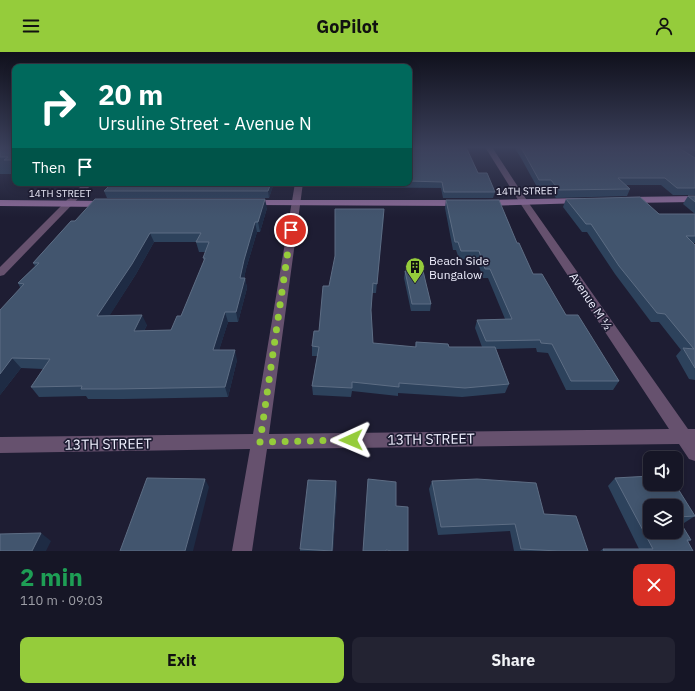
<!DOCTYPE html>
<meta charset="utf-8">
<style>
body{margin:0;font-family:"IBM Plex Sans",sans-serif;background:#232332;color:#f1f3f6;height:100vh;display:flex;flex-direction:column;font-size:15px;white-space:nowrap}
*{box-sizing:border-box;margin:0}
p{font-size:13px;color:#9e9fa7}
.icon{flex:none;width:22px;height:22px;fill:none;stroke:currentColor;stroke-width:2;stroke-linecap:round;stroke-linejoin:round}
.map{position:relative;height:499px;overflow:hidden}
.panel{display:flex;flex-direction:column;background:#161626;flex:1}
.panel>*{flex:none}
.guide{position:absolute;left:12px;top:12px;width:400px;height:122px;border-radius:8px;box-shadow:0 2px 10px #0003,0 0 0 1px #353543;background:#00695c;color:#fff;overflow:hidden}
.buttons{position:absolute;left:643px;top:399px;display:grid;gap:8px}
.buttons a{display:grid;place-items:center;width:40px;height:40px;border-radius:8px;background:#161626;box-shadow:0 2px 10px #0003,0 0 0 1px #353543;font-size:20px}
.pin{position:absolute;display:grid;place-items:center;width:34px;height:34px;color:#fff;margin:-17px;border:2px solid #fff;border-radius:50%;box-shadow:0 1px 4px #0007}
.me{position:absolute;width:44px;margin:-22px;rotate:269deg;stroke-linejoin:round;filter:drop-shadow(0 0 3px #0008)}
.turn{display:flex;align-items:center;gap:14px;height:84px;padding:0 20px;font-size:18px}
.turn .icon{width:52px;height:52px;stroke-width:2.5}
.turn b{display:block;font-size:28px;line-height:34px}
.then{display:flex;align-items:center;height:38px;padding:0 20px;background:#0003;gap:8px;font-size:15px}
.round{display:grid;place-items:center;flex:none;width:42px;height:42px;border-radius:8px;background:#232332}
.summary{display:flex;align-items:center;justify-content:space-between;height:68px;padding:0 20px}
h1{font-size:24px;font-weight:800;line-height:30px;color:#1e9e55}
.button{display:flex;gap:8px;margin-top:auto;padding:8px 20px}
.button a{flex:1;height:46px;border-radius:8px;background:#95cc3b;color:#111;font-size:16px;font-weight:800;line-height:46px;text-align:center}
.button a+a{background:#232332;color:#f1f3f6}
header{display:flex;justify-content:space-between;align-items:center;height:52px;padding:0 20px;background:#95cc3b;color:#111;font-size:18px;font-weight:800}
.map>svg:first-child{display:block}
</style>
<header><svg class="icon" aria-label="menu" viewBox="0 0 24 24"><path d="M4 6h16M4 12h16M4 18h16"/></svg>GoPilot<svg class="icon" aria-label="person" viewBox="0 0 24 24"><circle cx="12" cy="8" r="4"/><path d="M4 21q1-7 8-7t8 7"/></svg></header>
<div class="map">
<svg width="695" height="499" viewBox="0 0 695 499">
<rect width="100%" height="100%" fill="#1e1d33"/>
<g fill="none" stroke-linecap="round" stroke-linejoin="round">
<!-- street -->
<g fill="#66516e" fill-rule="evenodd">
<polygon points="485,95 492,95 528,150 688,377 695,377 695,409 689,407 679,392 267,397 252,499 232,499 250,397 0,401 0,385 253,382 295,131 303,131 269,382 669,377 520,151"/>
<polygon points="84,131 93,131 4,223 0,224 0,215"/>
</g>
<!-- secondary -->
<g fill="#8e6c9a" fill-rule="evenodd">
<polygon points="695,144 695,150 627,151 623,148 627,145"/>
<polygon points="581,146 584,147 585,149 584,151 485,154 481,151 485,148"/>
<polygon points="0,148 107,149 111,152 107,155 0,154"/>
<polygon points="251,148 461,148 465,151 461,154 248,153 247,151 248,149"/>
</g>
</g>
<!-- wall -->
<g fill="#2d425c" fill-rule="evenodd">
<polygon points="0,95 15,95 15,125 13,125 12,122 0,122"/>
<polygon points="409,95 478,121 495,140 493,146 443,146 441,136 331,135 331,131 409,131"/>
<polygon points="514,95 695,95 695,143 673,143 661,133 626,133 630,137 627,144 556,146 548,135 537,135 521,106"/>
<polygon points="112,131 274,131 269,146 107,146 104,139"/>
<polygon points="688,144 695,144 695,162 683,152"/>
<polygon points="566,147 659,162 695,162 695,191 693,191 695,193 695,328 689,327 676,304 681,298 659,270 651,270 615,222 587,180 582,180 563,155"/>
<polygon points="446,148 517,191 533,222 619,329 613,338 566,338 548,301 537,300 536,296 496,297 509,332 505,341 462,345 398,341 398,344 352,339 351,345 313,343 312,334 317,304 312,304 312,294 384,157 376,241 372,241 371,259 373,291 415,295 416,290 449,295 482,295 475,276 477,268 505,267 488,226 483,226 477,208 459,207 456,198 453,198 445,156"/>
<path d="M267,156L260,180H257L246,217L244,226H245L247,236L238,270H228L219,298L237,308L228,345L124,347H88L86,344L39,345L31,335L43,317L21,316L0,343L20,235L18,231L35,214L33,211L71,169ZM154,190H196L199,200H206L203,206L204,209L181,264L171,278L144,279L147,273L109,264L136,222Z"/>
<polygon points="405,219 431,252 430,259 411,259 404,226"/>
<polygon points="615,426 695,464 684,471 681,472 691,488 688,490 693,499 600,499 603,497 639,497 608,434"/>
<polygon points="432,429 544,462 588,499 514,499 510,479 438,483 429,437"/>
<polygon points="337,437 333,499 300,499 300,497"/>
</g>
<!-- shaded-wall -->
<g fill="#1e2b44">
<polygon points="271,131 274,131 269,146 268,139"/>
<polygon points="265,147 267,156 260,180 258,170"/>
<polygon points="384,157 384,166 376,241 377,232"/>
<polygon points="255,170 257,180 246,217 242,236 245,226 247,236 238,270 236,260 240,226 244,208"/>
<polygon points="150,181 154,190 136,222 103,274 97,264"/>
<polygon points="225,260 228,270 216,308 213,298"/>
<polygon points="142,263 147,273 139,289 134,279"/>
<polygon points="235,298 237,308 228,345 225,335"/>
<polygon points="12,306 21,316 0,343 0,322"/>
<polygon points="205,427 209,435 193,499 185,499"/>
<polygon points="336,429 337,437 333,499 332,499"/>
<polygon points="41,481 51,489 46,499 32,499"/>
</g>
<!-- building -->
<g fill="#42556e" stroke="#5d6d84" fill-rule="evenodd">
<polygon points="0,95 15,95 15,108 4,108 8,105 0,105"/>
<polygon points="409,95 466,95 478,121 487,121 495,140 444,140 442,130 409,129"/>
<polygon points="520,95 677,95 695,106 695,136 677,136 665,126 618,126 630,137 559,138 551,128 539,128 523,99"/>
<polygon points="690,95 695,95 695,99"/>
<polygon points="112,131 271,131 268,139 104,139"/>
<polygon points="688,144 695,144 695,150"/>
<polygon points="640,145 659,162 695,162 695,184 686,184 695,193 695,316 683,296 694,297 665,262 657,261 619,214 591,172 586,172 566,147"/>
<path d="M95,147H265L258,170H255L244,208L240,226H245L236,260H225L213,298H235L225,335L117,337H81L82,334L31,335L50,307L12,306L0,322V258L24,232L18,231L39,211H33L71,169H75ZM150,181H201L196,190H209L203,206H205L181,264H177L171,278L134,279L142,263L97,264L132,212Z"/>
<polygon points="446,148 499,148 517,191 519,191 533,222 542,222 566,263 578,263 619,329 571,329 552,292 541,291 540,288 486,289 477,268 512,267 490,217 485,217 479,199 461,199 458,190 455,190"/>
<polygon points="335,157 384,157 377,232 373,231 371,258 373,291 416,295 416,290 448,292 449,295 495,295 509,332 465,336 399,331 399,335 352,330 352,336 312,334 319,295 312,294 314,279 319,279 323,234 329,234 335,204"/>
<polygon points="405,219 423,219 431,252 412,252"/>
<path d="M650,424V432H675L695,464L677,465L691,488H687L693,499H604L603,497H653L615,426ZM650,454H676V480H650Z"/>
<polygon points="147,426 205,427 185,499 120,499"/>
<polygon points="368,427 396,430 396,454 408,455 408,499 392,499 386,498 386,499 363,499"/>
<polygon points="477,427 536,431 544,462 576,464 588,499 558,499 521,497 515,472 441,475 432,429"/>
<polygon points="308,428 336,429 332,499 300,497"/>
<polygon points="41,481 32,499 0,499 0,482"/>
</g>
<!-- sky -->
<linearGradient id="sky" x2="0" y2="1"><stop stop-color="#10101c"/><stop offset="0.58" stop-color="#3b405b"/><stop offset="1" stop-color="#3b405b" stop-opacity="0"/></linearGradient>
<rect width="695" height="165" fill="url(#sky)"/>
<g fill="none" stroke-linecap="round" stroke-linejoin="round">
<!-- route -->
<polyline stroke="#95cc3b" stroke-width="7" stroke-dasharray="0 12.6" points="291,178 260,390 351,388"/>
</g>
<!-- icons -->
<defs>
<g id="building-pin" transform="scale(1)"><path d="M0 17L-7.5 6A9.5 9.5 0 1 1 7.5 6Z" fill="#95cc3b" stroke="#1e1d33"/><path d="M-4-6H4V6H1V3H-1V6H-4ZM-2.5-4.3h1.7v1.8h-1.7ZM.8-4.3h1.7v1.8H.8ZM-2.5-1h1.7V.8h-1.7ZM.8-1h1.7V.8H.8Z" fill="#111"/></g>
</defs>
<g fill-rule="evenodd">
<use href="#building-pin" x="415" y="215"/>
</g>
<g text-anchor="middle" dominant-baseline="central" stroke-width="3.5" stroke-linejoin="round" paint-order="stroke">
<!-- far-street labels -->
<g font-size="10" fill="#efeffe" stroke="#1e1d33">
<text transform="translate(527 139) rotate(-1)">14TH STREET</text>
<text x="60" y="141">14TH STREET</text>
</g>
<!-- poi labels -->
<g font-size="12" fill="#efeffe" stroke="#1e1d33" text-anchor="start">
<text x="429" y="208">Beach Side<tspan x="429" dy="14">Bungalow</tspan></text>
</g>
<!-- street labels -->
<g font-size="12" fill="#efeffe" stroke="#1e1d33">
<text transform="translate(591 249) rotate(56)">Avenue M ½</text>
</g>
<!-- near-street labels -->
<g font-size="14" fill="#efeffe" stroke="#1e1d33">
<text transform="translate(431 387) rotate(-1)">13TH STREET</text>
<text transform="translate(108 392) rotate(-1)">13TH STREET</text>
</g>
</g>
</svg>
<div class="buttons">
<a><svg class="icon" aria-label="sound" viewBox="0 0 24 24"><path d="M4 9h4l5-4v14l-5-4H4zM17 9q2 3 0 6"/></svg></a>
<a><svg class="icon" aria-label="layers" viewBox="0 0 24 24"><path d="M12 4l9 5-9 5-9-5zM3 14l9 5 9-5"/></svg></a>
</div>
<div class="pin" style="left:291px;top:178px;background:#d93025"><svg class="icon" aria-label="arrive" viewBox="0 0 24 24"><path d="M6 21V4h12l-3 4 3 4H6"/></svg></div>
<svg class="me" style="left:351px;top:388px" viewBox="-20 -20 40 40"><path d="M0-17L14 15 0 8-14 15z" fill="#95cc3b" stroke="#fff" stroke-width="4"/></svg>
<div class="guide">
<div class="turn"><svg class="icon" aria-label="right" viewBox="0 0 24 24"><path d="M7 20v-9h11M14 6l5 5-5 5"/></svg><div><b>20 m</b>Ursuline Street - Avenue N</div></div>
<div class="then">Then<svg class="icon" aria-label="arrive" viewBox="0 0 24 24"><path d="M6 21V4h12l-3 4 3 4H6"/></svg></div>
</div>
</div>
<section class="panel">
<div class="summary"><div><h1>2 min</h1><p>110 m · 09:03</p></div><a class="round" style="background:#d93025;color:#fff"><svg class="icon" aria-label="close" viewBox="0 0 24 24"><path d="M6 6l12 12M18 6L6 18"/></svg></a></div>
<div class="button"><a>Exit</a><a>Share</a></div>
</section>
